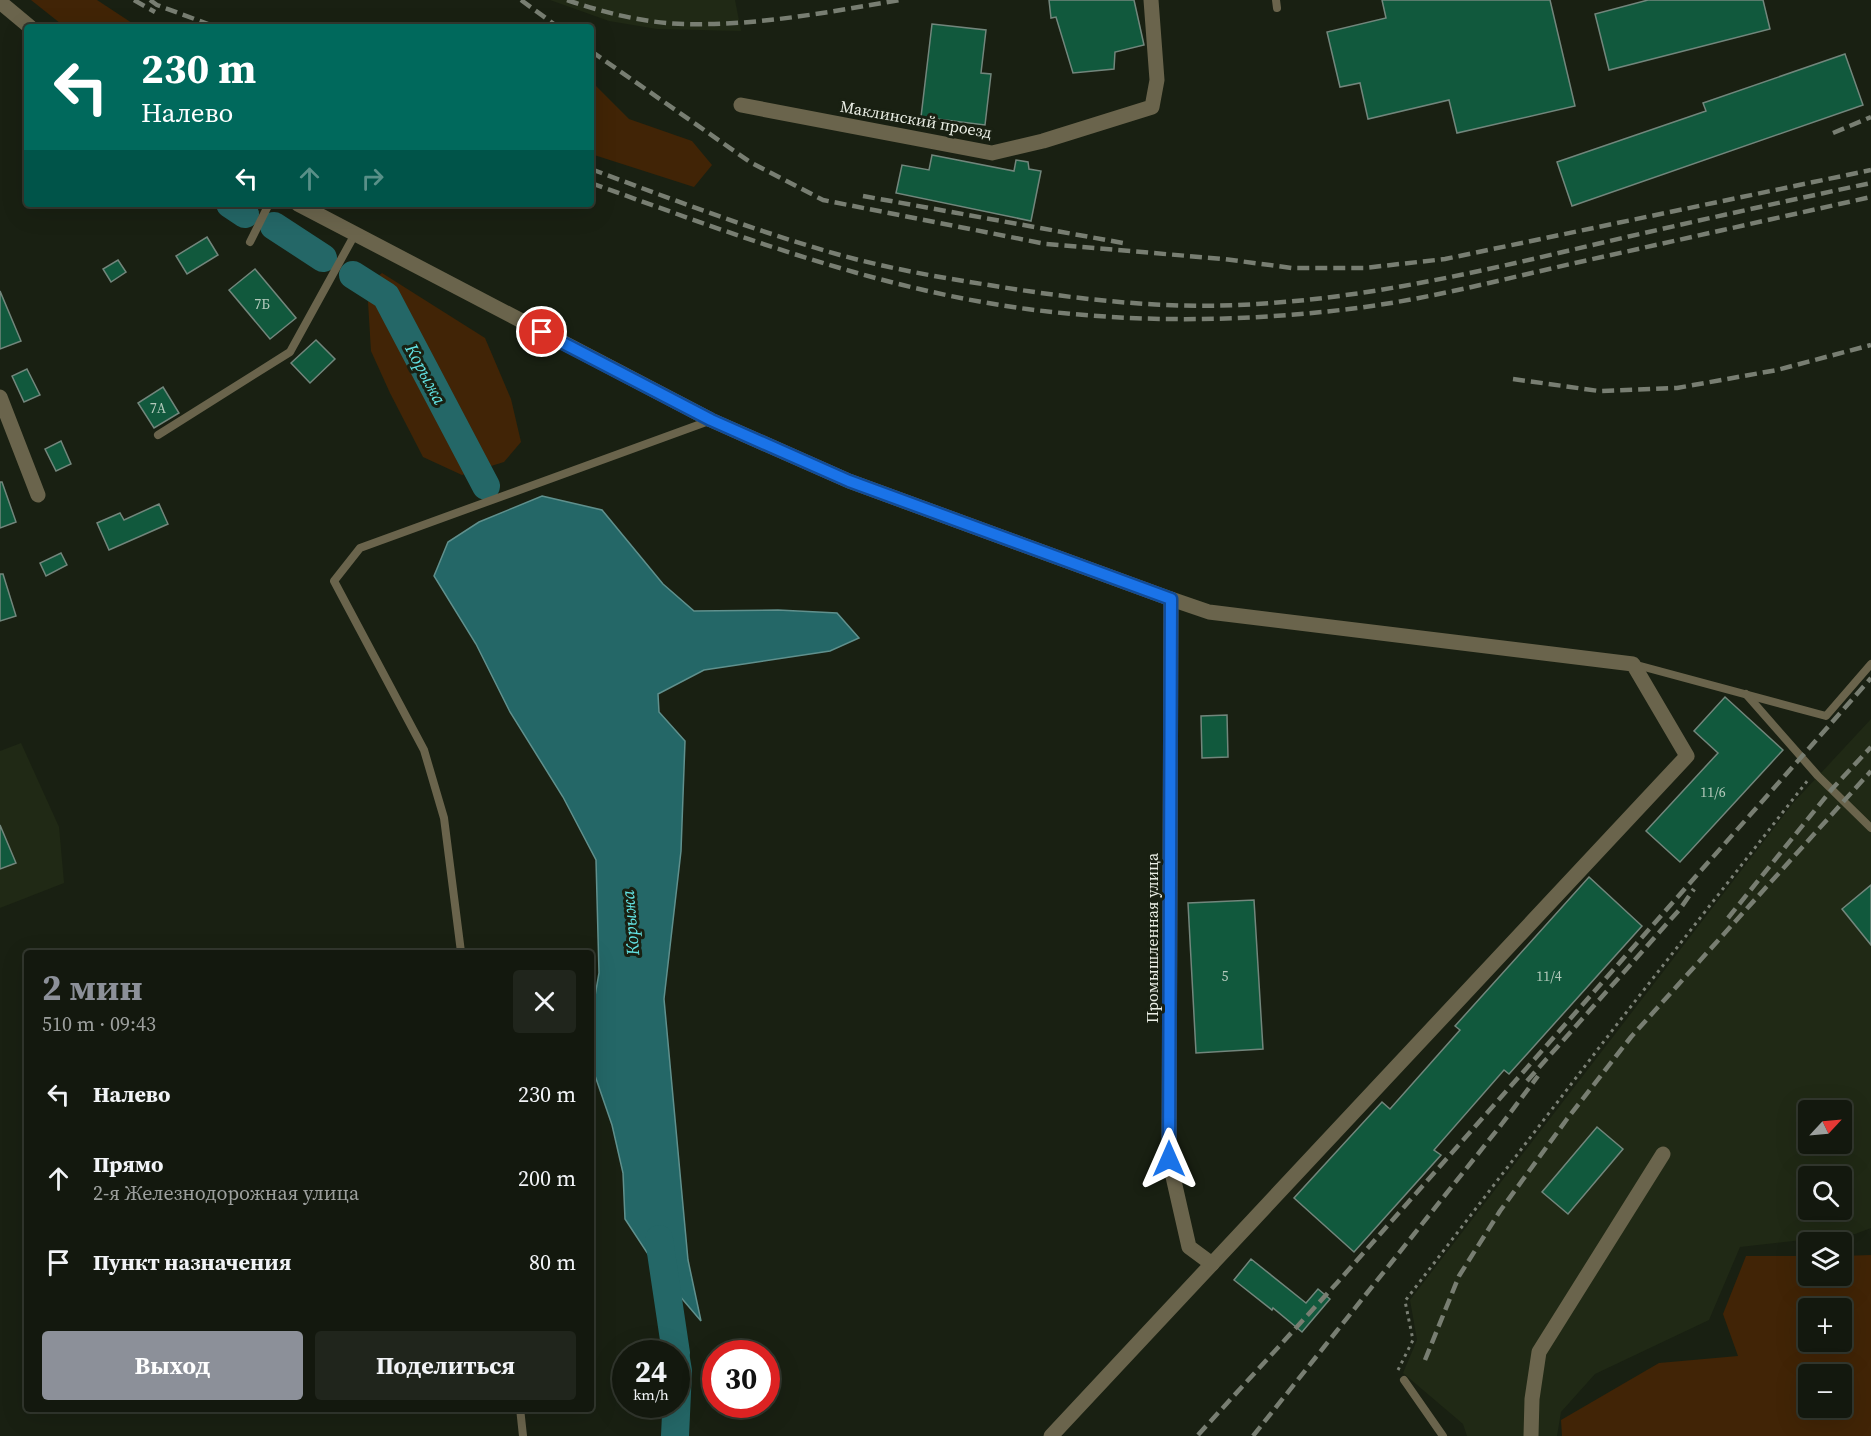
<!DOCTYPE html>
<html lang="ru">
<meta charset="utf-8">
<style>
body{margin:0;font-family:"Source Serif 4",serif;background:#20251c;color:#f1f3f6;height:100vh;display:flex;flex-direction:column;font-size:22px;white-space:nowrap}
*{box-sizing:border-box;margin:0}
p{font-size:20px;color:#9da09e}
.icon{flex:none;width:33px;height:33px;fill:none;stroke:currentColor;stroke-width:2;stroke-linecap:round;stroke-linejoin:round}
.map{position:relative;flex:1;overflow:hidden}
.side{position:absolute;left:24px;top:950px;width:570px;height:462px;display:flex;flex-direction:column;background:#13180e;border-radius:6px;box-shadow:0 6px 24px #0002,0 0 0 2px #32372e}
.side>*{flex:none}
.guide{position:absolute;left:24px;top:24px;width:570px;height:183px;border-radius:6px;box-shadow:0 6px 24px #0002,0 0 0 2px #32372e;background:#00695c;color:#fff;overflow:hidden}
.needle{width:39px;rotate:64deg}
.buttons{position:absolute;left:1798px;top:1100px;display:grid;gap:12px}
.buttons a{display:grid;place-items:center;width:54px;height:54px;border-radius:6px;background:#13180e;box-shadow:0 6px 24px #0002,0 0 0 2px #32372e;font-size:30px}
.speed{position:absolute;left:612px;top:1340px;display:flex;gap:12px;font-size:30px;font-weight:700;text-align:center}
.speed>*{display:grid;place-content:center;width:78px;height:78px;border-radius:50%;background:#13180e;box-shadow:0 6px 24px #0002,0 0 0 2px #32372e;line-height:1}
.speed small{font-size:15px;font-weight:400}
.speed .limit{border:9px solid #d22;background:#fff;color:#111}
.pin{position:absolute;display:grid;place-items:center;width:51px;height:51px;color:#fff;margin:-26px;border:3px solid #fff;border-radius:50%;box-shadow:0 2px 6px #0007}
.me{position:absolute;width:66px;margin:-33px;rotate:0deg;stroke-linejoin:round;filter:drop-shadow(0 0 4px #0008)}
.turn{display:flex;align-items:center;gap:21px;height:126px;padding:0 18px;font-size:27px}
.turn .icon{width:78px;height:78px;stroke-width:2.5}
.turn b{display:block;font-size:42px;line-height:51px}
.lanes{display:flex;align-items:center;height:57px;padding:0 18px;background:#0003;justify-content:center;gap:30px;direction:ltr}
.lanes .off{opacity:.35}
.round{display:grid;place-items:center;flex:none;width:63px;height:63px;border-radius:6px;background:#20251c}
.overview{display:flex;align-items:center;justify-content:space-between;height:102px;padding:0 18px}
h1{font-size:36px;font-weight:700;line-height:45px;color:#8c9099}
.action{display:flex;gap:12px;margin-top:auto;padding:12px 18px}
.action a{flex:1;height:69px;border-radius:6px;background:#8c9099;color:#fff;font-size:24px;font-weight:700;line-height:69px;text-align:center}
.action a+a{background:#20251c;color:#f1f3f6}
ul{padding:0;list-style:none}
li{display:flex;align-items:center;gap:18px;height:84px;padding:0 18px}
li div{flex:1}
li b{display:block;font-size:22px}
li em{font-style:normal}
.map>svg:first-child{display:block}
</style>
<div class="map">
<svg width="1871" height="1436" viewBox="0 0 1871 1436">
<rect width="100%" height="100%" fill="#192012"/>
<!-- built -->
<g fill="#202915" fill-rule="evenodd">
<polygon points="550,0 735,0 741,31 657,29 609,21"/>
<path d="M1871,719V1228L1855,1234L1740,1247L1709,1320L1595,1374L1561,1412L1557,1436H1467L1463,1424L1403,1373L1417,1340L1410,1300L1794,802ZM1809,1110H1842V1143H1809ZM1809,1176H1842V1209H1809Z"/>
<polygon points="21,743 59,827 64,883 0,908 0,751"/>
</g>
<!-- green -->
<g fill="#412406" fill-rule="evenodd">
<polygon points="31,0 97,0 138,27 65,27"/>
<polygon points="591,81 629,119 692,141 712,165 694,187 591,154"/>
<polygon points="382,273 485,338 511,399 521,442 504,462 462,475 423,457 390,393 371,351 367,285"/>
<path d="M1871,1255V1436H1562L1561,1420L1659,1363L1738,1356L1723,1314L1746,1256H1809V1275H1842V1256ZM1809,1308H1842V1341H1809ZM1809,1374H1842V1407H1809Z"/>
</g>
<!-- water -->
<polygon fill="#246767" stroke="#60908d" stroke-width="1.5" points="542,496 602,510 663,584 694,611 778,610 837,613 859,638 830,651 704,670 658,694 659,712 685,741 681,851 664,999 688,1260 701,1321 661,1274 625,1219 623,1173 612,1125 591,1064 591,1019 599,973 596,860 563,797 510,712 476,644 434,576 448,542 479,522"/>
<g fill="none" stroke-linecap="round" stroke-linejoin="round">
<!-- river -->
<g stroke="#246767" stroke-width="28">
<polyline points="230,204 245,214"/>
<polyline points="274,226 323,258"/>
<polyline points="353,275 386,296 486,486"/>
<polyline points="659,1239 676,1353"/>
<polyline points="675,1436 678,1371 676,1359"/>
</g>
</g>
<!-- building -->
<g fill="#11593d" stroke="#72867c" stroke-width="1.5">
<polygon points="1049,0 1134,0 1144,45 1115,52 1114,69 1073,73 1056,17 1051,18"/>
<polygon points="1382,0 1550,0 1575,106 1457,133 1449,100 1368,119 1360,83 1340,87 1327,32 1386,18"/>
<polygon points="1648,0 1763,0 1770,29 1609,70 1595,14"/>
<polygon points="932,24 986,30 981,73 991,74 985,125 921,117"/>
<polygon points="1845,54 1863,105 1572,206 1557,162 1706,111 1703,103"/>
<polygon points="932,155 1014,171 1016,160 1028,162 1029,169 1041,171 1031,221 896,193 902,165 929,170"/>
<polygon points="207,237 218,255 187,274 176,256"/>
<polygon points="118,260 126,272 111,282 103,269"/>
<polygon points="255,269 296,318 270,339 229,290"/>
<polygon points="0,291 21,341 0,349"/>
<polygon points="316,340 335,359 310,383 291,363"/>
<polygon points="27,369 40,395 24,402 12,376"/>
<polygon points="163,387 179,413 154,428 138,403"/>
<polygon points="61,441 71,464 56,471 45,449"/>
<polygon points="0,482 2,482 16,522 0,528"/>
<polygon points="159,504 168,524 109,550 97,523 120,513 124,520"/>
<polygon points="61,553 67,565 46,576 40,563"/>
<polygon points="0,574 3,574 16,616 0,621"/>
<polygon points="1725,697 1783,750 1680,862 1646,831 1718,753 1694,731"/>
<polygon points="1227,715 1228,757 1202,758 1201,716"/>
<polygon points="0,825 16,863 0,869"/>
<polygon points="1589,877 1642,926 1509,1074 1504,1070 1434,1150 1441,1155 1354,1252 1294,1198 1382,1102 1390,1109 1460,1030 1455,1026"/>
<polygon points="1871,885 1871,945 1842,909"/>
<polygon points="1254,900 1263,1049 1196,1053 1188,903"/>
<polygon points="1597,1127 1623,1149 1568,1214 1542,1192"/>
<polygon points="1251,1259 1306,1303 1318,1289 1330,1299 1302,1332 1273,1308 1272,1310 1234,1280"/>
</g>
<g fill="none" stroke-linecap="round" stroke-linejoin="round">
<!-- path -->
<polyline stroke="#7b8075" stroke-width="3" stroke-dasharray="3 4.5" stroke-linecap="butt" points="1398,1370 1413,1340 1405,1301 1618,1023 1808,780"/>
<!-- service -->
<g stroke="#6a644c" stroke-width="8">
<polyline points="1276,0 1277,8"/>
<polyline points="250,242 269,204"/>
<polyline points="158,435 290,352 355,234"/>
<polyline points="1633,664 1826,716 1871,664"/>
<polyline points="1746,694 1818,776 1871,828"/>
<polyline points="461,952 444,818 424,750 334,581 360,548 709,421"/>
<polyline points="1404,1380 1443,1436"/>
<polyline points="520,1408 523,1436"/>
</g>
<!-- minor -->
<g stroke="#6a644c" stroke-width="15">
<polyline points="0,2 30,27"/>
<polyline points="741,105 992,153 1043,141 1152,107 1157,80 1151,0"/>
<polyline points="298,204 711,420 849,481 1171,599 1209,612 1633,664 1687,756 1051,1436"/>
<polyline points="0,397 38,495"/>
<polyline points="1171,599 1169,1159 1189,1247 1212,1264"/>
<polyline points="1531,1436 1532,1399 1539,1352 1663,1154"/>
</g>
<!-- rail -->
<g stroke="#787e72" stroke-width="4.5" stroke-dasharray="12 6" stroke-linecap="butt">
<polyline points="134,0 155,12"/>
<polyline points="150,0 157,5 216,27"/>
<polyline points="521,0 558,27"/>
<path d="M567,0C605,13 645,23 684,24C757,26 829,12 900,0"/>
<polyline points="591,51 750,162 823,200 1046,244 1224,259 1292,268 1364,268 1445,259 1871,170"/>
<polyline points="1833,133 1871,117"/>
<path d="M591,169C673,200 756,231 840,255C891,269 943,278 995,286C1082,300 1169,310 1257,304C1374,297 1487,270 1601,243C1691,222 1781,202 1871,183"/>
<path d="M591,183C733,234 876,289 1027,309C1135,323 1241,322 1349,309C1425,300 1500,280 1575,263C1674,241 1772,219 1871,197"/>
<polyline points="863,196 1123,243"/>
<polyline points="1513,379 1599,391 1677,388 1777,370 1871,345"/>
<polyline points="1728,918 1832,789 1871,747"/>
<polyline points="1527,1081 1680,909 1694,889"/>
<polyline points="1425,1360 1459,1276 1500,1211 1567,1119 1631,1037 1871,771"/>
<polyline points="1198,1435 1336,1284 1871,678"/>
<polyline points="1253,1436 1501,1125 1538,1076"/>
</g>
</g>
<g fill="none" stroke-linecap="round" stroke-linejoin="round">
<!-- route casing -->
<g stroke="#114b97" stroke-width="15">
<polyline id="route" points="542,332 711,420 849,481 1171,599 1169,1159"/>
</g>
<!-- route -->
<use href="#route" stroke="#1a73e8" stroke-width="10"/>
</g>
<g text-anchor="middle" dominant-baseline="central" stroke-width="6" stroke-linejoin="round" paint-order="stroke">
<!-- number labels -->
<g font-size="14" fill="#b4cabc">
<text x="262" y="304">7Б</text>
<text x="158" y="408">7А</text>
<text x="1713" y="792">11/6</text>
<text x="1225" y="976">5</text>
<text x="1549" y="976">11/4</text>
</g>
<!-- street labels -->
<g font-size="16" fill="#ebefe6" stroke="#192012">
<text transform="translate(916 119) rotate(10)">Маклинский проезд</text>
<text transform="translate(1152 938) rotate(-90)">Промышленная улица</text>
</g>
<!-- water labels -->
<g font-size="18" font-style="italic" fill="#62e2e3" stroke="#192012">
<text transform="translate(426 374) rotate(62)">Корыжа</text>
<text transform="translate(630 923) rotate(-95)">Корыжа</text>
</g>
</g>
</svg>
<div class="buttons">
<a><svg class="needle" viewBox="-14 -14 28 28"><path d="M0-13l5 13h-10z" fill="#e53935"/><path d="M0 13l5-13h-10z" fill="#9da09e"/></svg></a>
<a><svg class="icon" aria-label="search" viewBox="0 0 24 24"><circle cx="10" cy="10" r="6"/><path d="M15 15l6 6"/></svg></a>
<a><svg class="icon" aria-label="layers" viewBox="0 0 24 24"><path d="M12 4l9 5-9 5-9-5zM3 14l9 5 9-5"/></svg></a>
<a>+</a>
<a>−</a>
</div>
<div class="speed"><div>24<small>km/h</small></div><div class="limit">30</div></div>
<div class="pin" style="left:542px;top:332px;background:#d93025"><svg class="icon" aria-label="arrive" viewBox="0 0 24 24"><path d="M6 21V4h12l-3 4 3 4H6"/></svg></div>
<svg class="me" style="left:1169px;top:1159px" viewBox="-20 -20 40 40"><path d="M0-17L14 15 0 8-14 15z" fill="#1a73e8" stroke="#fff" stroke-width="4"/></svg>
<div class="guide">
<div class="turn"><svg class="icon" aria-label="left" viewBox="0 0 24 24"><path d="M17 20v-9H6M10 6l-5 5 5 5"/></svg><div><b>230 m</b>Налево</div></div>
<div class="lanes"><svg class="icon" aria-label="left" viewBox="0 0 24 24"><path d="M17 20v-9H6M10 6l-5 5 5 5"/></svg><svg class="icon off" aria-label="ahead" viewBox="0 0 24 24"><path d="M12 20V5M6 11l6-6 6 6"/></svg><svg class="icon off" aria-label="right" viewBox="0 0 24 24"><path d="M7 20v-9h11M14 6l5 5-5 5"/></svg></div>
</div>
<section class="side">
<div class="overview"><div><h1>2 мин</h1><p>510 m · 09:43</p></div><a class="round"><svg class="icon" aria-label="close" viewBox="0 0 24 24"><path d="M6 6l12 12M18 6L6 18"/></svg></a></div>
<ul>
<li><svg class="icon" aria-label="left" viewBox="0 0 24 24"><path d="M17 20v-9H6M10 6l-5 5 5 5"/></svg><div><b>Налево</b></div><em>230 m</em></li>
<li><svg class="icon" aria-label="ahead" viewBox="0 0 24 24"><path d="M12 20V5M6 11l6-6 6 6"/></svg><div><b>Прямо</b><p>2-я Железнодорожная улица</p></div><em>200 m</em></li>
<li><svg class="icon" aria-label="arrive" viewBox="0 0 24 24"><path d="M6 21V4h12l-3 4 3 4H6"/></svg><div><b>Пункт назначения</b></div><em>80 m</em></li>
</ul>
<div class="action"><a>Выход</a><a>Поделиться</a></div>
</section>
</div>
